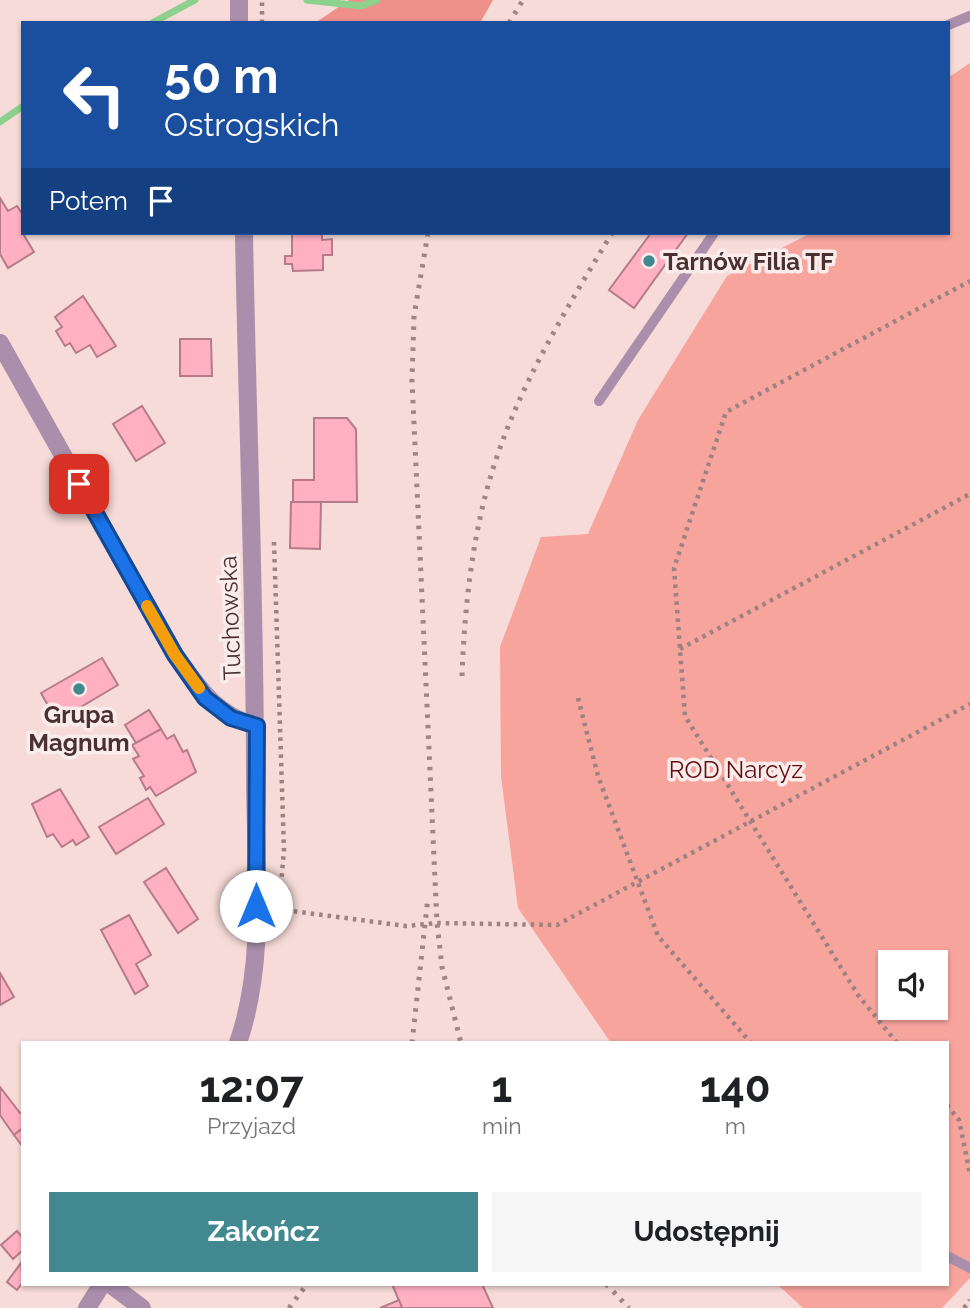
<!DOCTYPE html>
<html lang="pl">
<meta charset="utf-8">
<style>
body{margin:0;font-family:Raleway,sans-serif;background:#f6f6f6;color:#202124;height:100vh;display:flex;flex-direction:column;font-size:26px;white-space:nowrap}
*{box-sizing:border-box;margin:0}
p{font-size:23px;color:#757577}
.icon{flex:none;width:38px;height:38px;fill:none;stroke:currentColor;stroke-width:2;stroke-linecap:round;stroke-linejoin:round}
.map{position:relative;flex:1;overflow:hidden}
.details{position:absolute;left:21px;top:1041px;width:928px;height:245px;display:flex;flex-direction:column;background:#fff;border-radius:0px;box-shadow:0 2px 5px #0004}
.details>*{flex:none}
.top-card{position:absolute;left:21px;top:21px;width:929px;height:214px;border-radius:0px;box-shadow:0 2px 5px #0004;background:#1a4fa0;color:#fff;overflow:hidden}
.controls{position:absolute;left:878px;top:950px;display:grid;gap:14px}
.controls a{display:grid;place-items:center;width:70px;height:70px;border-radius:0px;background:#fff;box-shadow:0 2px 5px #0004;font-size:35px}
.pin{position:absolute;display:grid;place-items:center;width:60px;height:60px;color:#fff;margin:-30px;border-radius:14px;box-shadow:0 4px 10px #0006}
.me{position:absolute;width:77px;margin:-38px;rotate:0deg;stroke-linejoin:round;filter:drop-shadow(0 0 5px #0008)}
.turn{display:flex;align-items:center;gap:24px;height:147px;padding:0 28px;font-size:32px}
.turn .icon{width:91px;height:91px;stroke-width:2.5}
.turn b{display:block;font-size:49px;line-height:60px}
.then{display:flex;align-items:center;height:66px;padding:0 28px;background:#0003;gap:14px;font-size:26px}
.eta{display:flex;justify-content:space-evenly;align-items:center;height:119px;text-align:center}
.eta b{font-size:42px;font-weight:700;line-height:49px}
.button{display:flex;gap:14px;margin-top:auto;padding:14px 28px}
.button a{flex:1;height:80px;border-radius:0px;background:#418890;color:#fff;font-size:28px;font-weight:700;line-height:80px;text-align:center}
.button a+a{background:#f6f6f6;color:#202124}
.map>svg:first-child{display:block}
</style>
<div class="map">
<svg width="970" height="1308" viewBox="0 0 970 1308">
<rect width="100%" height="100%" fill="#f6dbd8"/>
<!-- green -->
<path fill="#f7a49d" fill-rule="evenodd" d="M970,63V1278L942,1308H803L778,1285L947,1284V1043H611L518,908L501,776L500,647L541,537L588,534L638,420L727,276L811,233H948L949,77ZM891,962H936V1008H891Z"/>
<!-- forest -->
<polygon fill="#ef9089" points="349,0 493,0 480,23 315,23"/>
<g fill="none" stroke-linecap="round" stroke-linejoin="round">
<!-- stream -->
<g stroke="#8cd18e" stroke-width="7">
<polyline points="307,0 361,6 377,0"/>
<polyline points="152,23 195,0"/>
<polyline points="0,122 23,106"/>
</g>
</g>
<!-- building -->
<g fill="#ffb1c2" stroke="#b67b88" stroke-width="2">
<polygon points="0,198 8,211 17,206 23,215 22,232 34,252 8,268 0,254"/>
<polygon points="292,233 322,233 322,240 332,239 332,255 323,255 323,270 293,271 292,264 285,264 285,256 292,256"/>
<polygon points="651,233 688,233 634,308 609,290"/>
<polygon points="83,296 116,346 97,357 90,345 76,353 70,343 65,346 56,331 62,327 55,317"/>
<polygon points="180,339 211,339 212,376 180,376"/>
<polygon points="142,406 165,443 136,461 113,424"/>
<polygon points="314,418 347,418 356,429 357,502 293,502 293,480 314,480"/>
<polygon points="291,502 321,502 320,549 290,548"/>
<polygon points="102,658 118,685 57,721 41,693"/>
<polygon points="149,710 161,729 136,743 125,725"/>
<polygon points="161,729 167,739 174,735 183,752 187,750 196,772 156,796 150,787 146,790 140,778 144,776 133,759 139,756 132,745"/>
<polygon points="60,789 89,837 76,845 73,840 62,847 53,834 47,837 32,804"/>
<polygon points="148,798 164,824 116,854 99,827"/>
<polygon points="166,868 198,919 178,933 144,882"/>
<polygon points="129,915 151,955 136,964 148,986 135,994 101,930"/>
<polygon points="0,973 14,997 0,1005"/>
<polygon points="0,1087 20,1113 23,1111 23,1128 14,1135 0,1115"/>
<polygon points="23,1128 23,1147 14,1135"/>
<polygon points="17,1231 23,1238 23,1250 13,1259 1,1245"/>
<polygon points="21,1263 23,1282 17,1290 7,1282"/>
<polygon points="392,1284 482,1284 493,1308 402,1308"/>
<polygon points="399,1300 402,1308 380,1308"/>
</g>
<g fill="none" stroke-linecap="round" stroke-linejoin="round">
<!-- path -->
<g stroke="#9c8280" stroke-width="4.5" stroke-dasharray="3.5 5" stroke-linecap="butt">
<polyline points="262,23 262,0"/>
<polyline points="274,542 284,850 279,908"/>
<polyline points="680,649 970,494"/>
<polyline points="578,698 598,776 658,936 751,1043"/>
<polyline points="277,909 406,926 437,923 557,925 970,704"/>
<polyline points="897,1043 858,995 685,716 674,568 726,412 970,281"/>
<polyline points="947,1105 959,1120 970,1174"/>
<polyline points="964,1308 970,1300"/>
</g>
<!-- service -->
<g stroke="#aa8eab" stroke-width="10">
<polyline points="948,25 970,16"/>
<polyline points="599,401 714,233"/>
<polyline points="947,1256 970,1268"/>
</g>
<!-- minor -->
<g stroke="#aa8eab" stroke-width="18">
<path d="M0,343L175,655C198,687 216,716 257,726"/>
<polyline points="110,1284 142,1308"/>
</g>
<!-- tertiary -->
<g stroke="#aa8eab" stroke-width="18">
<polyline points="239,0 239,23"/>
<path d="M238,1043C267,959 255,861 255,774C255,594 247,413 244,233"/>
<polyline points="87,1308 102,1284"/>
</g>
<!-- rail -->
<g stroke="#9f8583" stroke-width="5" stroke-dasharray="3.5 7" stroke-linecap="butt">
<polyline points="509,23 523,0"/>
<polyline points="428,233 414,316 412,380 437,923 442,967 461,1043"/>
<path d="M462,676C465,597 474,519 501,445C528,371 571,301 612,233"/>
<polyline points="412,1043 428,897"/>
<polyline points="606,1284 629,1308"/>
<polyline points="289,1308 307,1284"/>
</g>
</g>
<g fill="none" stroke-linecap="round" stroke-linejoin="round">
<!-- route casing -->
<g stroke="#114b97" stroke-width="18">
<polyline id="route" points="79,484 175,655 205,698 231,718 257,726 256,906"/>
</g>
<!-- route -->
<use href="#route" stroke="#1a73e8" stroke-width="12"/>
<!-- slow -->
<polyline stroke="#f59e0b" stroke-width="12" points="147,606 175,655 199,688"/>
</g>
<!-- markers -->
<g fill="#418890" stroke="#faeceb" stroke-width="2.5">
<circle cx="649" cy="261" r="7"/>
<circle cx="79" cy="689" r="7"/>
</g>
<g text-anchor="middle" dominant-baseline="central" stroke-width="7" stroke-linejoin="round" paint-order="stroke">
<!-- poi labels -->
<g font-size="24" font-weight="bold" fill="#4a312f" stroke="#faeceb" text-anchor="start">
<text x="663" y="261">Tarnów Filia TF</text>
<text x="79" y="714" text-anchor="middle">Grupa<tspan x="79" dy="28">Magnum</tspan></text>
</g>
<!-- street labels -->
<g font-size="24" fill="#4a312f" stroke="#faeceb">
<text transform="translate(230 618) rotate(-92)">Tuchowska</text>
</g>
<!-- park labels -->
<g font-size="24" fill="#630f12" stroke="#faeceb">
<text x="736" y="769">ROD Narcyz</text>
</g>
</g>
</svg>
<div class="controls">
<a><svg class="icon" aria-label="sound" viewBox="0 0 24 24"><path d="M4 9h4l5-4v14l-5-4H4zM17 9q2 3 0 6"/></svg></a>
</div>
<div class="pin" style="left:79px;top:484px;background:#d93025"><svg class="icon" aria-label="arrive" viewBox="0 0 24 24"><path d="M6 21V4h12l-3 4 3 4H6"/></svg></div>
<svg class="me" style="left:256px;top:906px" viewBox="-20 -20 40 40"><circle r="19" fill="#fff"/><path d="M0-13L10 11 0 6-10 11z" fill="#1a73e8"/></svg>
<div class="top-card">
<div class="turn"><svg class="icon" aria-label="left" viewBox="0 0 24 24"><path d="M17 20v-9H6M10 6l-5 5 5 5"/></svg><div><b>50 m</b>Ostrogskich</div></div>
<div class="then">Potem<svg class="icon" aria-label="arrive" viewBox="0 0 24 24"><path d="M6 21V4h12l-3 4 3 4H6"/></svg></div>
</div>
<section class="details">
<div class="eta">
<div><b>12:07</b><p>Przyjazd</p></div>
<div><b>1</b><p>min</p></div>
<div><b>140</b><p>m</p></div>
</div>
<div class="button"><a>Zakończ</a><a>Udostępnij</a></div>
</section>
</div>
